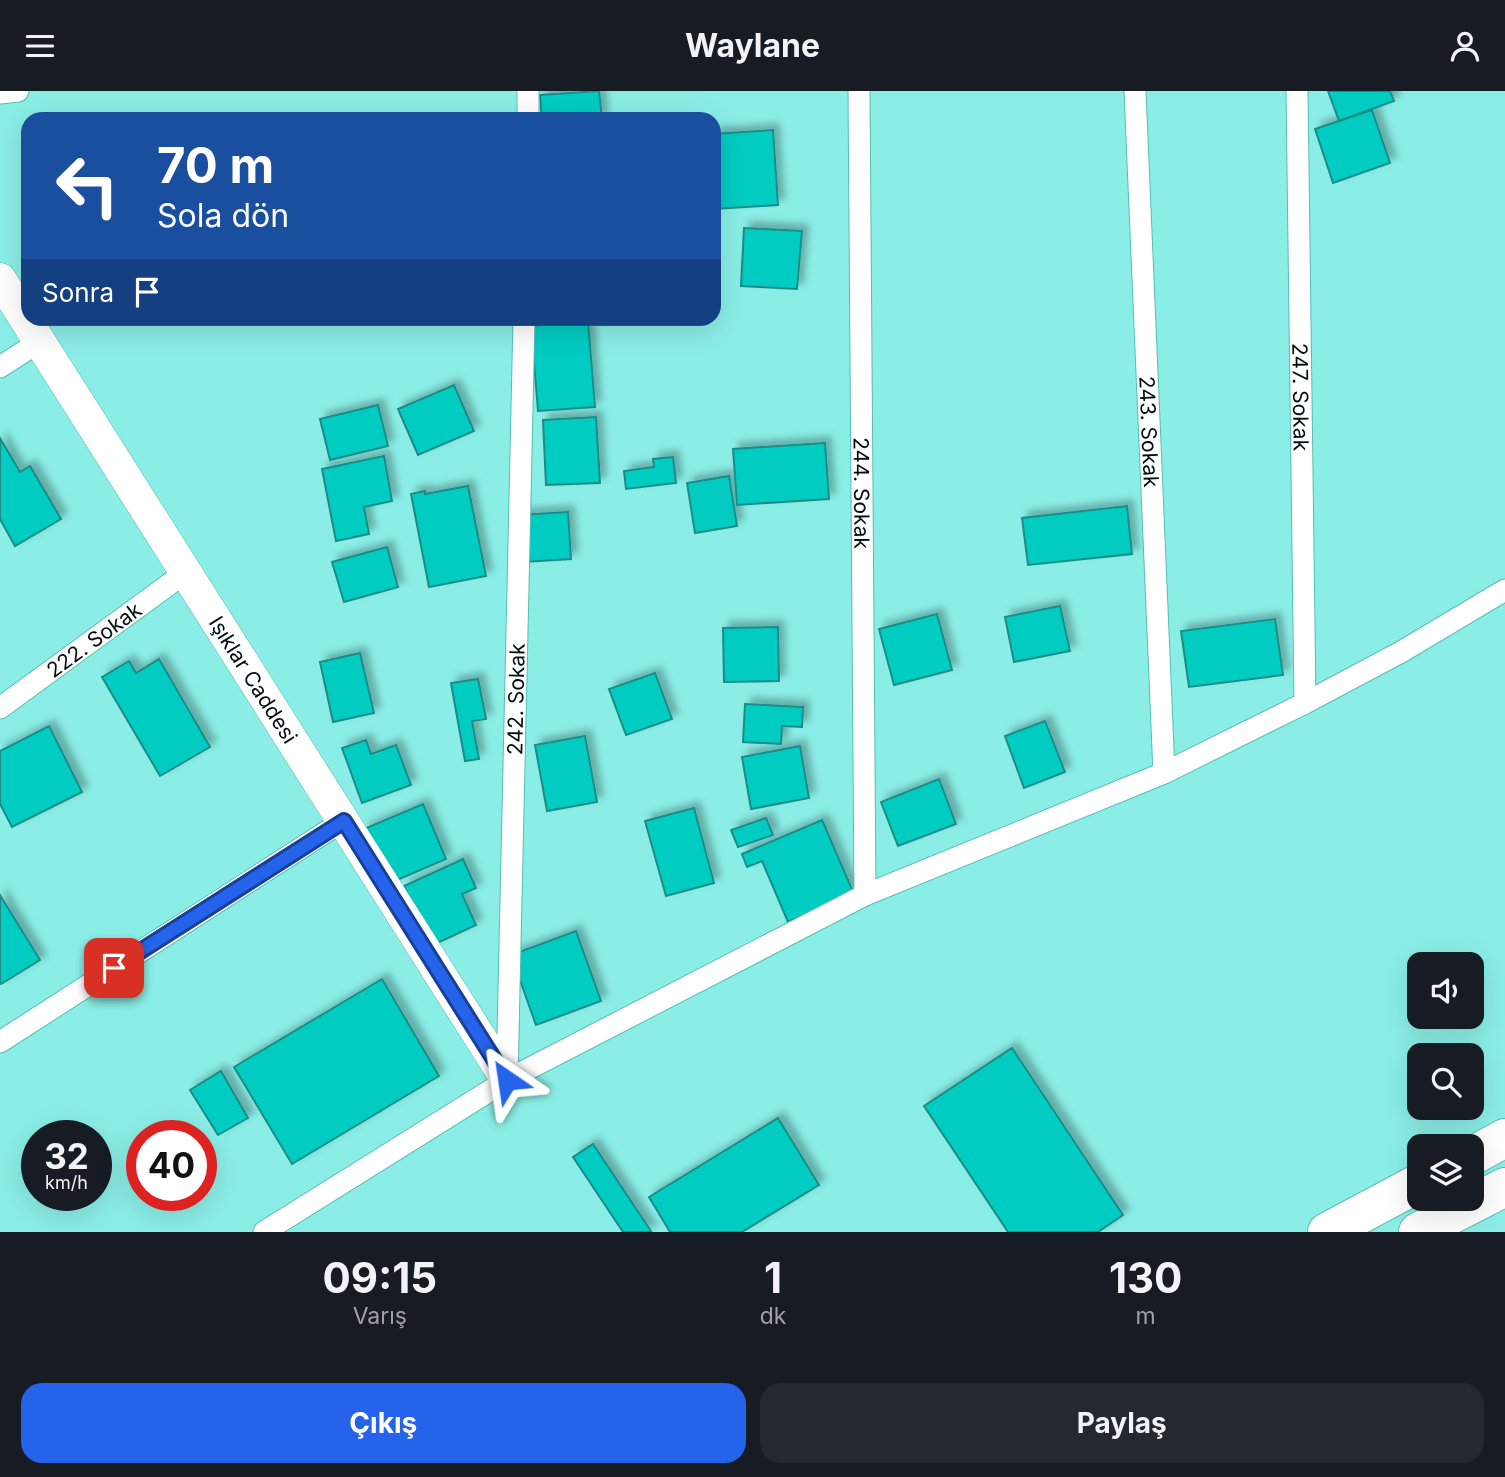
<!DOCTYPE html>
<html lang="tr">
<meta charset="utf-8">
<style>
body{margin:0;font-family:Inter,sans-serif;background:#242831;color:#f1f3f6;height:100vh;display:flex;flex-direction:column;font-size:26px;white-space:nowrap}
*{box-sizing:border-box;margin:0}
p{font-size:23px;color:#9ea1a6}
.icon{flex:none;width:38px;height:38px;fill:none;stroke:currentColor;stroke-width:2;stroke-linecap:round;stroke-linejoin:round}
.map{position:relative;height:1141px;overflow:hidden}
.drawer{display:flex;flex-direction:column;background:#171b24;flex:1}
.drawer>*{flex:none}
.banner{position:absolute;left:21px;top:21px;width:700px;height:214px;border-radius:21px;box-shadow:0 7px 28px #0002;background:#1a4fa0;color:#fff;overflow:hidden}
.controls{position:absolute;left:1407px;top:861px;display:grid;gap:14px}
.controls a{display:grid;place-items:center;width:77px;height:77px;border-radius:14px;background:#171b24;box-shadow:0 7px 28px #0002;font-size:35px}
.speed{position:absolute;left:21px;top:1029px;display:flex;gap:14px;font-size:35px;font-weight:700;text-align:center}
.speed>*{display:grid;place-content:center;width:91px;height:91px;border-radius:50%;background:#171b24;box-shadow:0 7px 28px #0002;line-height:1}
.speed small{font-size:18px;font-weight:400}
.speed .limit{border:10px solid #d22;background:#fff;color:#111}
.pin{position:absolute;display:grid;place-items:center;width:60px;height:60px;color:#fff;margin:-30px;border-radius:14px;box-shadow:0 4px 10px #0006}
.me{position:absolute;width:77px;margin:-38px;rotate:328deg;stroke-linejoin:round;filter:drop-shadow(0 0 5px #0008)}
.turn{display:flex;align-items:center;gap:24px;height:147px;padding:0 21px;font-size:32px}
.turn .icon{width:91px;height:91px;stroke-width:2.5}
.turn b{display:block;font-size:49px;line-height:60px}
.then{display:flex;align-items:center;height:66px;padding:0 21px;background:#0003;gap:14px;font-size:26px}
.eta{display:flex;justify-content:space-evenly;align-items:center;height:119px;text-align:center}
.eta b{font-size:42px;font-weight:700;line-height:49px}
.primary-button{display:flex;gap:14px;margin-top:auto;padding:14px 21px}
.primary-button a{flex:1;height:80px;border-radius:21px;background:#2563eb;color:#fff;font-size:28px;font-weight:700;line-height:80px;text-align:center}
.primary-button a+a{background:#242831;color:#f1f3f6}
header{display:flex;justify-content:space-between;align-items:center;height:91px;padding:0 21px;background:#171b24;font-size:32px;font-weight:700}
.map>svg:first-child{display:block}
</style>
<header><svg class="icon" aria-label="menu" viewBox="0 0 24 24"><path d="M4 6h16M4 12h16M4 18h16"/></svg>Waylane<svg class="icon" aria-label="person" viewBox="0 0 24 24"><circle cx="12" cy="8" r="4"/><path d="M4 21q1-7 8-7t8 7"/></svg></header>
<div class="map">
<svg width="1505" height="1141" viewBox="0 0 1505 1141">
<defs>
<filter id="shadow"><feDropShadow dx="6" dy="-6" stdDeviation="3.5" flood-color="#0004"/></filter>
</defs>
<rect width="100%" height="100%" fill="#8aeee6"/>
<!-- building -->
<g fill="#00ccc2" stroke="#1c8c86" stroke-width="2" filter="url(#shadow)">
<polygon points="599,0 602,28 542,28 540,4"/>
<polygon points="1328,0 1390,0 1394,10 1339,30"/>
<polygon points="1372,19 1390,72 1333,92 1315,38"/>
<polygon points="773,39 778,114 714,118 714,43"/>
<polygon points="744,137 802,140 797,198 741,195"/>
<polygon points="588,230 595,316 538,320 531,235"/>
<polygon points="454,294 474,340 418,364 398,318"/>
<polygon points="378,314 388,355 330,369 320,328"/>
<polygon points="596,326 600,392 546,394 543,329"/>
<polygon points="0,347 20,381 30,375 61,428 15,455 0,428"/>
<polygon points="825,352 829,408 737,414 733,358"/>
<polygon points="384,365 392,410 364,416 369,443 336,450 322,378"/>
<polygon points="673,366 676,392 626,398 624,380 654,376 653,368"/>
<polygon points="729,385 737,435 695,442 687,392"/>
<polygon points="468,395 486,485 429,496 411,403 425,400 425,403"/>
<polygon points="1127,415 1132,463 1028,474 1022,427"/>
<polygon points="568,421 571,468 523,471 520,424"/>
<polygon points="387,456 398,496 344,511 332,471"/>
<polygon points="1060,515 1070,560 1014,571 1005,526"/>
<polygon points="937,523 952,579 894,594 879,538"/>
<polygon points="1275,528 1283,584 1189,596 1181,540"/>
<polygon points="778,536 779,590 724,591 723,537"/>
<polygon points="360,562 374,622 333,631 320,571"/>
<polygon points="159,568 210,656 160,685 102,586 129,570 136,582"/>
<polygon points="655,582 672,628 626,644 609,598"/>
<polygon points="478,588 486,628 472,630 479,668 465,670 451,592"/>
<polygon points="745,613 803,616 802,636 782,635 781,653 743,651"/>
<polygon points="1045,630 1065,681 1024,697 1005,645"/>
<polygon points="49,635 82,701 12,736 0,713 0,660"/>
<polygon points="585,645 597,711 547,720 535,654"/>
<polygon points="366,649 371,663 396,654 411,694 362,712 342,657"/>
<polygon points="800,655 809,707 751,718 742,666"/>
<polygon points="939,688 956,733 898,755 881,711"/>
<polygon points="423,713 446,768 388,793 364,738"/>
<polygon points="694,717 714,792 666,805 645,730"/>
<polygon points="766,727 773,744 738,756 731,739"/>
<polygon points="822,729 854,803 788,831 762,770 747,776 742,763"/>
<polygon points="463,768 476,797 462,803 476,834 431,855 404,795"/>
<polygon points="0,804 40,869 1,893 0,892"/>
<polygon points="576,840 601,910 536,934 511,864"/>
<polygon points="382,888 439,985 292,1073 234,976"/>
<polygon points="1012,957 1123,1124 1098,1141 1008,1141 924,1015"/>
<polygon points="221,980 248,1027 218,1044 190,999"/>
<polygon points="778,1027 819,1094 742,1141 670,1141 649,1106"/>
<polygon points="593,1053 651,1140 649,1141 623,1141 573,1066"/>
</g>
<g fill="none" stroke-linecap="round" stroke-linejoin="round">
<!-- street casing -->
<g stroke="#58bdb5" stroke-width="23">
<g id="street">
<path id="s1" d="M859,0L865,804"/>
<path id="s2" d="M1135,0L1164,682"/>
<path id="s3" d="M1297,0L1305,612"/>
<polyline points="0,2 18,0"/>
<polyline points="528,28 528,0"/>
<polyline points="0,276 39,251"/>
<path id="s4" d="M0,617L186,481"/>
<polyline points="0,951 343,730"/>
<path id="s5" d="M507,988L524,228"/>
<polyline points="264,1141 507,989 865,804 1164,682 1305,612 1401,561 1505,499"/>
</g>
</g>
<!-- secondary casing -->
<g stroke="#58bdb5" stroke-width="33">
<g id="secondary">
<path id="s6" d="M0,188L507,989"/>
</g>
</g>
<!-- highway casing -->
<g stroke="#58bdb5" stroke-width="40">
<g id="highway">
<polyline points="1472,1065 1505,1047"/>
<polyline points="1327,1141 1419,1092"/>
<polyline points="1418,1141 1505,1096"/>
</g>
</g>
<!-- street -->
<use href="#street" stroke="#fff" stroke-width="21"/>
<!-- secondary -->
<use href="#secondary" stroke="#fff" stroke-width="32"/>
<!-- highway -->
<use href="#highway" stroke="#fff" stroke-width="38"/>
</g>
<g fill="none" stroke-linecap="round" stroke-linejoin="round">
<!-- route casing -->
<g stroke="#184099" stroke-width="18">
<polyline id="route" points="114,877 344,730 507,989"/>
</g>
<!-- route -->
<use href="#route" stroke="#2563eb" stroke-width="12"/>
</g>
<g text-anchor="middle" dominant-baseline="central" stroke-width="6" stroke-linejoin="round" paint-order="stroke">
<!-- street labels -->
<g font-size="21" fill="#000f0e" stroke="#98fbf3">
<text stroke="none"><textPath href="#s3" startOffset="306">247. Sokak</textPath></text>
<text stroke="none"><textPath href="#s2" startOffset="341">243. Sokak</textPath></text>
<text stroke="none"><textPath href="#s1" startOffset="402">244. Sokak</textPath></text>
<text stroke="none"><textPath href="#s4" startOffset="116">222. Sokak</textPath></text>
<text stroke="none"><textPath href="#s6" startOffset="474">Işıklar Caddesi</textPath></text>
<text stroke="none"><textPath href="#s5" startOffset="380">242. Sokak</textPath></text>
</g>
</g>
</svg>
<div class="controls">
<a><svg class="icon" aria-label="sound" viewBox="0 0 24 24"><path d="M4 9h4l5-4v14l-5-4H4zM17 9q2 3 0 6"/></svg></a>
<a><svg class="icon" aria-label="search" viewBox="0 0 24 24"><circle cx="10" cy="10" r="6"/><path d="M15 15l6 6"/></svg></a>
<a><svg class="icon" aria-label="layers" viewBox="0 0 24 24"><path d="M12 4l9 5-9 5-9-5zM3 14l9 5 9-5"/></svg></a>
</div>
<div class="speed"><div>32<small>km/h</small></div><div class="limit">40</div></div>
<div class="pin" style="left:114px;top:877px;background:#d93025"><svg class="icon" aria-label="arrive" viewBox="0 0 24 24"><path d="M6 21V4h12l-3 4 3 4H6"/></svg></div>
<svg class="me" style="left:507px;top:989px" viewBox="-20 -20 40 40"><path d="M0-17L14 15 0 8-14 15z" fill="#2563eb" stroke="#fff" stroke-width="4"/></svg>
<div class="banner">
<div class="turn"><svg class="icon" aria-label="left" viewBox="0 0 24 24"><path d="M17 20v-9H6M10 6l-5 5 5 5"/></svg><div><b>70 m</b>Sola dön</div></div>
<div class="then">Sonra<svg class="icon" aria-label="arrive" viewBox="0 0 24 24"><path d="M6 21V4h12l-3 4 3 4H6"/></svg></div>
</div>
</div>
<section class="drawer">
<div class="eta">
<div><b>09:15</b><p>Varış</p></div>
<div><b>1</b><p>dk</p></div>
<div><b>130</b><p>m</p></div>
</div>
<div class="primary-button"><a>Çıkış</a><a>Paylaş</a></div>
</section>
